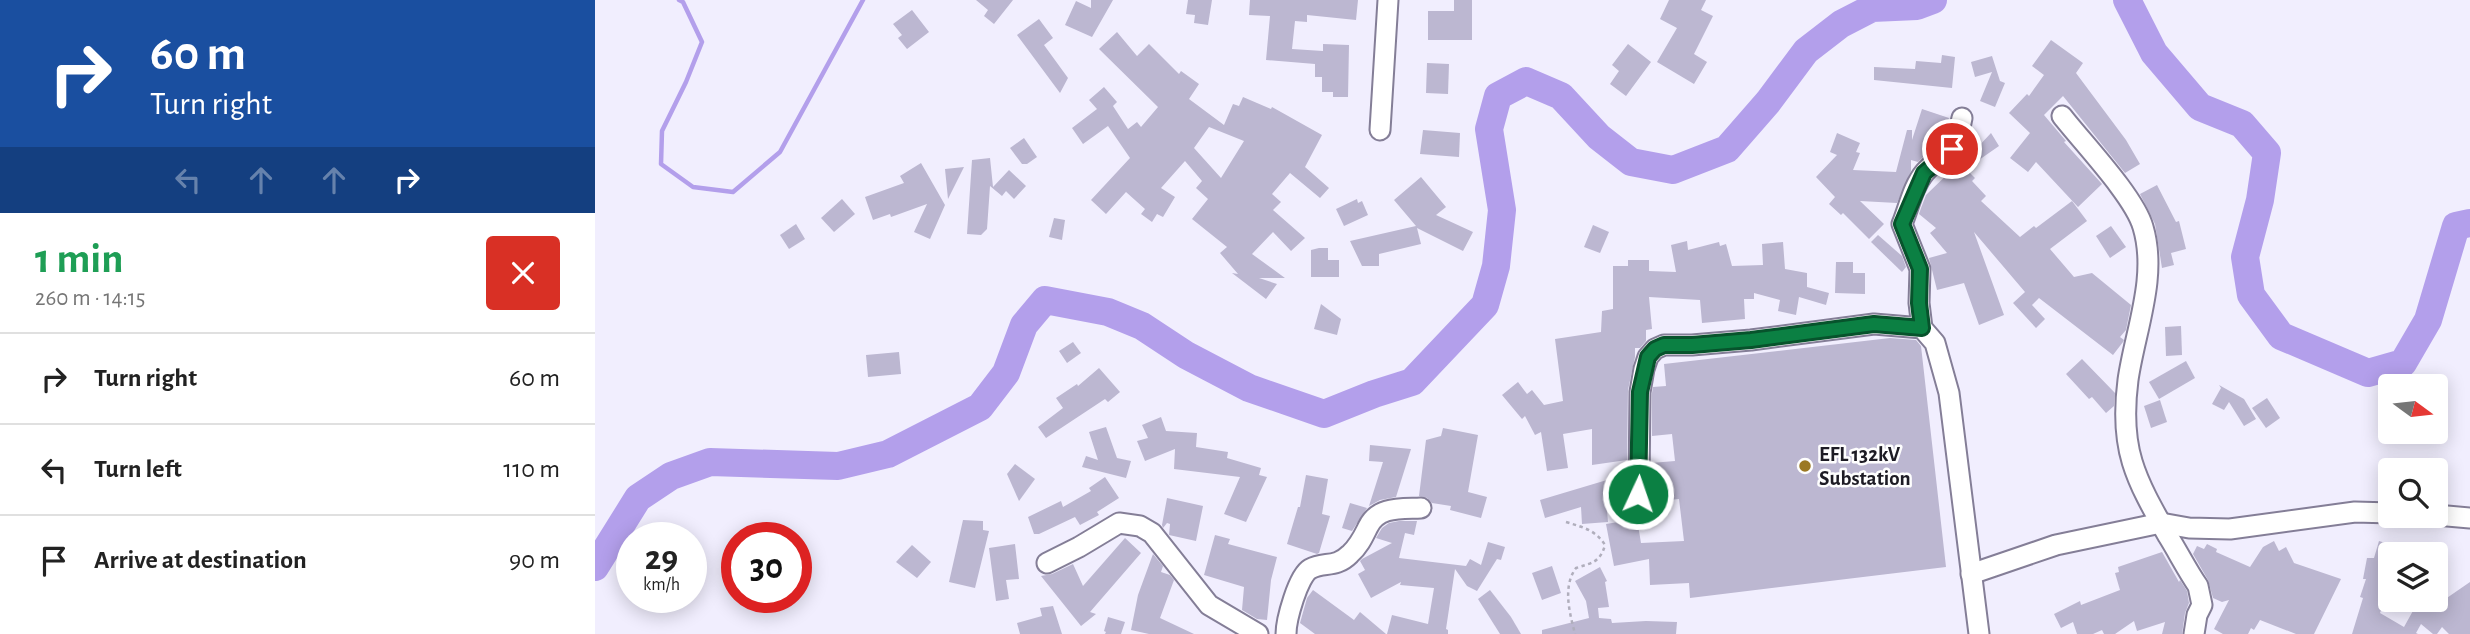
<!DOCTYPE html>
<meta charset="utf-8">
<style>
body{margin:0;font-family:"Alegreya Sans",sans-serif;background:#f2f2f2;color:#222;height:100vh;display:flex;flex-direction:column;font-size:26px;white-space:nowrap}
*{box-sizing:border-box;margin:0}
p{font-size:23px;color:#767676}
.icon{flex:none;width:38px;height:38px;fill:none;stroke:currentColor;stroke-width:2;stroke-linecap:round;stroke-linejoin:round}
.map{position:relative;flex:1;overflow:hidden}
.side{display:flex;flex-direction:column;background:#fff;width:595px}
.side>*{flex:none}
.guide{background:#1a4fa0;color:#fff;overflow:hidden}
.needle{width:46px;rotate:105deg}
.tools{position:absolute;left:1783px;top:374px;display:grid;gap:14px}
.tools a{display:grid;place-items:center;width:70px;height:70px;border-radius:7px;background:#fff;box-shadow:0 4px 18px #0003;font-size:35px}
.speed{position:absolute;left:21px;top:522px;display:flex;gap:14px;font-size:35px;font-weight:700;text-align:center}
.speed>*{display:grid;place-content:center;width:91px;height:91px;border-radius:50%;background:#fff;box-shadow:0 4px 18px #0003;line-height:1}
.speed small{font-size:18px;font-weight:400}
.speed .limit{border:10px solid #d22;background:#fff;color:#111}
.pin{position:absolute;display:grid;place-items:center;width:60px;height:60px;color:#fff;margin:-30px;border:4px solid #fff;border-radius:50%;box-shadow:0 2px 7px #0007}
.me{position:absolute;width:77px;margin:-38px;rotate:3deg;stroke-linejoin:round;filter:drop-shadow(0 0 5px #0008)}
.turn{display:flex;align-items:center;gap:24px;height:147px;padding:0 35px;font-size:32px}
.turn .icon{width:91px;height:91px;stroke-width:2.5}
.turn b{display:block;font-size:49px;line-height:60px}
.lanes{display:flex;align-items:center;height:66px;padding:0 35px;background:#0003;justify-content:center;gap:35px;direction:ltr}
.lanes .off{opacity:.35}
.round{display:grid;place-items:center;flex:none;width:74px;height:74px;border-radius:7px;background:#f2f2f2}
.headline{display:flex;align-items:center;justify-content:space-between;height:119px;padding:0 35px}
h1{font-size:42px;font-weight:700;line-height:52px;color:#1e9e55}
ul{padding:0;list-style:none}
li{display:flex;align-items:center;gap:21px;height:91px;padding:0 35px;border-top:2px solid #e0e0e0}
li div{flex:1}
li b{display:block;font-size:26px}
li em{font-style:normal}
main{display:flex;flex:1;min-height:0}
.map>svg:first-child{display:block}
</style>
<main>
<section class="side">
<div class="guide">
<div class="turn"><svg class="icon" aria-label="right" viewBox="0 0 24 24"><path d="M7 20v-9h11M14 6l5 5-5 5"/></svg><div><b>60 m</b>Turn right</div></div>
<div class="lanes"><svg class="icon off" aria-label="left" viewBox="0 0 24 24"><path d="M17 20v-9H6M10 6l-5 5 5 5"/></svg><svg class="icon off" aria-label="ahead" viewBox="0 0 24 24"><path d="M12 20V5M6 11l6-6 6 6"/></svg><svg class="icon off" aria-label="ahead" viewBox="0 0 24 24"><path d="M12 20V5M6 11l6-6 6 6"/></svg><svg class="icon" aria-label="right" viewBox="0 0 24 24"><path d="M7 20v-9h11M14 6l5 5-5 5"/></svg></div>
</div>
<div class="headline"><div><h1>1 min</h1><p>260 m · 14:15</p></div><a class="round" style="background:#d93025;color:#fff"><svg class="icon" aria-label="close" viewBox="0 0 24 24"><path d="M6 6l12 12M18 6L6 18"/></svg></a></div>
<ul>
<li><svg class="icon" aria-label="right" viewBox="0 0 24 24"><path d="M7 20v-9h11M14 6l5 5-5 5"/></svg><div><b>Turn right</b></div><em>60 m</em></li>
<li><svg class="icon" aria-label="left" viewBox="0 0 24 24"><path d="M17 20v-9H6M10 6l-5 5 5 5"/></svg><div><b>Turn left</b></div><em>110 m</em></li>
<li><svg class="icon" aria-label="arrive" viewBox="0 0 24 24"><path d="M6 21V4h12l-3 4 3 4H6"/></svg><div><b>Arrive at destination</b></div><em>90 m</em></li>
</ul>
</section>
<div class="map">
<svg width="1875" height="634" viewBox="0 0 1875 634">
<rect width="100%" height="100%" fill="#f1eefe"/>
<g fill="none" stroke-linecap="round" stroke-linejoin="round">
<!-- stream -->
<polyline stroke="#b39feb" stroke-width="4.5" points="84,0 88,2 107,42 91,82 67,131 66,164 98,187 138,192 185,152 268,0"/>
<!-- river -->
<g stroke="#b39feb" stroke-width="28">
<polyline points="1532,0 1559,53 1605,107 1647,124 1672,153 1665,200 1650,257 1656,295 1686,336 1773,373 1808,363 1833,320 1861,226 1875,223"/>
<polyline points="0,567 43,498 76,476 115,462 243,466 293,454 385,407 411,373 429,325 450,300 513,312 547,326 591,355 654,388 729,414 779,394 817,382 890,305 901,266 907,210 894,129 903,96 931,81 966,96 1004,137 1036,162 1078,170 1132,149 1173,102 1211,51 1246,24 1277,8 1322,6 1338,0"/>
</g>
</g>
<!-- building -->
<g fill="#bcb7d1" fill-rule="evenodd">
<polygon points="381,0 418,0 399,24 389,16 393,10"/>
<polygon points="496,0 518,0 497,37 470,25 481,1 496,8"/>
<polygon points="593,0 617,0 613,25 599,23 600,15 591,14"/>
<polygon points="655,0 763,0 761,20 712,15 712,22 700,21 697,49 728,51 728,44 754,45 753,97 738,97 738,92 727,92 727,77 720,77 720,64 671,60 675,16 654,15"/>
<polygon points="859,0 877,0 877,40 833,40 833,11 859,11"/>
<polygon points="1074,0 1111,0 1106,10 1118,16 1099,54 1112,62 1099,84 1062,62 1082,28 1065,19"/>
<polygon points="317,10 334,32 312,49 303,38 307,35 298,24"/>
<polygon points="444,19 458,38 449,45 473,78 465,93 422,35"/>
<path d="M522,32L542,56L554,44L584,74L586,71L604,84L594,99L629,125L638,104L644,106L648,97L676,109L677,107L727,135L710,167L734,188L725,198L695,173L677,194L686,202L678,210L710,238L696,251L678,232L657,254L690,278H664L682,284L671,299L637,273L643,274L625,253L632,247L597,219L613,199L601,188L607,181L590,161L566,188L580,197L568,217L562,214L557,222L546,214L550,209L531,192L511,214L496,200L535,158L513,126L488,144L477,128L502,109L494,100L509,87L522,102L518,106L533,129L542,122L546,127L563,107L504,49ZM614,127L649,141L626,178L599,148Z"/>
<polygon points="1456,40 1488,63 1481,73 1531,140 1545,164 1530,173 1468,96 1449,115 1471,141 1469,142 1507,184 1483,207 1441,162 1433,172 1415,158 1435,133 1414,113 1432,94 1434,96 1449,75 1437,66"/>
<polygon points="1033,44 1056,62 1031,96 1015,84 1024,71 1017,65"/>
<polygon points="1347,55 1360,57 1357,88 1279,80 1279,67 1320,69 1321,61 1346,63"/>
<polygon points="1397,56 1405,81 1410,83 1400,107 1385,101 1397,72 1380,77 1376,62"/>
<polygon points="832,63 854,64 853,94 831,93"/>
<polygon points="1327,109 1354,118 1350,133 1349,135 1339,132 1334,151 1323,162 1316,160 1316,171 1302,203 1265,201 1289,224 1274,239 1248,213 1246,215 1234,204 1240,197 1221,177 1242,155 1235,152 1242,133 1265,143 1261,152 1265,153 1258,170 1301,172 1312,130 1317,130 1317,140"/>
<polygon points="828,130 865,133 864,157 825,154"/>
<polygon points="1396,133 1404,146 1371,169 1380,178 1377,181 1391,196 1386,201 1425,237 1439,226 1441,228 1477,201 1492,221 1455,249 1479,277 1497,273 1536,305 1531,330 1525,337 1529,340 1528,342 1518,355 1444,298 1437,305 1450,319 1441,328 1418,303 1430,292 1379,232 1409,315 1384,325 1369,283 1342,290 1334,258 1352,253 1335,233 1341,228 1324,214 1326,208 1331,195 1365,162 1367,164"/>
<polygon points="429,138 442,157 432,164 427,164 415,148"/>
<polygon points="395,158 398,187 414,170 431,186 419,199 411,191 407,196 395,186 392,229 386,235 372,234 377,160"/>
<polygon points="326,163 350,205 335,239 319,232 332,204 296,217 295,214 278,220 270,197 309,183 305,176"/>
<polygon points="369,167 353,199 350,169"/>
<polygon points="826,177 851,207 841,215 878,232 868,251 822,228 826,244 784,254 784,266 767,266 755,241 821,226 799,200"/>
<polygon points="1562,185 1581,222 1584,221 1591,249 1576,253 1579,265 1567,268 1560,224 1545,194"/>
<polygon points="247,199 260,214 239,232 226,218"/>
<polygon points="762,199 763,203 767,201 773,215 749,226 741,209"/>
<polygon points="459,218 470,220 467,240 454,237"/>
<polygon points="201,224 210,239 194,249 185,235"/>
<polygon points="998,225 1014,232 1005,253 989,247"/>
<polygon points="1516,226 1531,247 1515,258 1501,236"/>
<polygon points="1283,235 1307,256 1311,267 1307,272 1276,242"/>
<polygon points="1092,241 1093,250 1124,242 1125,246 1131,244 1137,266 1168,265 1167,244 1188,242 1190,269 1212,273 1212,287 1234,293 1231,305 1204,297 1201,315 1183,311 1185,300 1159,293 1159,299 1149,299 1150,319 1107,323 1105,300 1054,297 1057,329 1051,330 1051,341 1045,348 1040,348 1040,357 1033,390 1032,460 997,465 997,429 968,434 973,468 952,471 946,432 940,435 930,416 927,419 907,395 923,382 932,394 937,390 949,405 968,401 960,339 1006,332 1007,311 1018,309 1018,266 1033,266 1033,260 1054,260 1054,271 1081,272 1076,245"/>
<polygon points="724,248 733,248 733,260 744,260 744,277 716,277 716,250"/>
<polygon points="1241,262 1258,262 1258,273 1270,273 1270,294 1240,293"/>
<polygon points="726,304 746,319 742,335 719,329"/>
<polygon points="1586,326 1587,355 1571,356 1570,327"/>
<polygon points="1295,338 1321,340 1326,346 1351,567 1095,598 1094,583 1055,585 1054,559 1019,566 1011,524 1042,519 1046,543 1089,541 1084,499 1053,502 1056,486 1056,463 1080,461 1077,434 1057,436 1057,393 1058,387 1071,386 1069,364"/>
<polygon points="478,342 486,353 472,363 464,351"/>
<polygon points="304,352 306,374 273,377 271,355"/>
<polygon points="1487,359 1520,393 1519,406 1511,413 1497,397 1494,399 1471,374"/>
<polygon points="1591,361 1600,378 1564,399 1554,382"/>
<polygon points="504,368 525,392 513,402 510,399 451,438 443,427 468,408 461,398 482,384 483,386"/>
<polygon points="1624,385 1649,399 1661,419 1649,426 1634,402 1629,410 1617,404 1626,388"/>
<polygon points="1672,398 1685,418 1671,428 1657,408"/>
<polygon points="1565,400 1572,422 1556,428 1549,406"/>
<polygon points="566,417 571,431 602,433 601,447 633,452 632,458 666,468 664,475 672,477 651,522 629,514 645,477 579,469 580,449 550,461 542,441 553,438 547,425"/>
<polygon points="511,427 522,458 536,461 531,478 487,467 491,456 503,460 494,432"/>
<polygon points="848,428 883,435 873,492 892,497 886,518 855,510 856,506 837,503 832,498 824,496 831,440 846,436"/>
<polygon points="775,445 816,449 801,497 785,500 774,506 788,462 774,461"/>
<polygon points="420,464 440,479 424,501 412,474"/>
<polygon points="1032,474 1032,487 1010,487 1013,522 987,524 986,507 950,518 945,500"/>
<polygon points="711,475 733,479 727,514 735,516 724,553 722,554 692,544 703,507 705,507"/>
<polygon points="510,477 524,498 502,512 504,515 485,525 480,517 444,534 439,534 433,517 466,501 468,507 496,491 494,488"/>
<polygon points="572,498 608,506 601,541 574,535 575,524 572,523 568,528 567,525"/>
<polygon points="755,503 772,508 757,531 747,528"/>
<polygon points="368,520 388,521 388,530 394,531 380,588 354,582"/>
<polygon points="804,521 822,521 819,535 810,533 804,558 871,566 875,559 886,565 893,542 910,547 906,560 902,559 882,591 872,586 860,569 851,629 853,630 853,634 792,634 797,615 833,624 839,588 805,585 806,582 776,598 763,574 770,570 765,561 767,559 797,543 781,538 787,528 794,523"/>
<polygon points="620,535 635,539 633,544 682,557 676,580 672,620 662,619 647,610 649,587 609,575"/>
<polygon points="530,538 546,553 495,612 501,614 486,626 446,576 457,574 478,564 488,586"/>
<polygon points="1679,541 1684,551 1691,547 1699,563 1746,579 1719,634 1701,634 1665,620 1659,630 1656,628 1653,634 1628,634 1619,629 1634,600 1627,602 1618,598 1613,580 1598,554 1602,546 1609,549 1612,544 1622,549 1621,552 1655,567 1668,547"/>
<polygon points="1784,541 1797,545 1787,585 1794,588 1785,613 1809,627 1824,600 1846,602 1875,582 1875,634 1854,634 1847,627 1842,634 1838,634 1826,624 1821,633 1823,634 1757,634 1768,598 1765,597 1771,579 1768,579 1772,558 1779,558"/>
<polygon points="420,544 424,579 411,580 414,599 401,601 394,548"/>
<polygon points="317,545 336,562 322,578 301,562"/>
<polygon points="1567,552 1584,582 1585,580 1592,591 1594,603 1590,613 1587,634 1567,634 1570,622 1542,631 1539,621 1520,634 1509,634 1507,630 1498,634 1482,634 1478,622 1466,628 1459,614 1485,601 1486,605 1525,590 1520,573 1524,572 1523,567"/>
<polygon points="558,554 568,566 566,572 575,575 579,580 565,618 599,634 554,634 536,630 543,595"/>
<polygon points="957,566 966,593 947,600 937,573"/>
<polygon points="1005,567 1012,581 1010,582 1014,607 1003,608 1004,618 1016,619 1017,623 1051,621 1082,622 1081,634 947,634 947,630 994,618 991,601 980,581"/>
<polygon points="718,590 759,620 765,612 791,634 720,634 705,623 712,598"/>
<polygon points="895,590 916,617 926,634 905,634 883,599"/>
<polygon points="458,606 467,634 425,634 422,623 447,616 445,608"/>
<polygon points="513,617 530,622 526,634 510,634 511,632 509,631"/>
</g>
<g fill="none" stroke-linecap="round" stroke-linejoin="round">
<!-- minor casing -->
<g stroke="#847e97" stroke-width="23">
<g id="minor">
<path d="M1467,116C1488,143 1539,196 1548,227C1563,277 1540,331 1533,380C1524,449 1540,478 1573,536C1583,552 1592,570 1603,586L1607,605L1602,615L1599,634"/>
<polyline points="785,130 793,0"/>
<path d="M1327,328L1324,303L1325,269L1307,224C1314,207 1318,186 1330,172C1350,150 1361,152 1367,118"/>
<polyline points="1032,508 1043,494 1044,485 1045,392 1049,369 1053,357 1060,349 1069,345 1097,345 1156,340 1279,324 1327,328 1340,343 1354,393 1384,634"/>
<polyline points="1841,515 1875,518"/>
<polyline points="452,563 484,547 524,523 545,526 557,533 614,605 663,634"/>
<polyline points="1376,574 1461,545 1566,523 1594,528 1635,529 1760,512 1796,513"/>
<path d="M691,634C691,620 703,576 715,569C729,561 740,569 755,554C764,546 768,537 773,527C783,506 806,509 826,508"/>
</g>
</g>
<!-- path -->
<path stroke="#b0aebc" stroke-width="2.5" stroke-dasharray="3.5 3.5" stroke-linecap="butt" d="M971,522C987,527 1001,530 1010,545C1005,563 996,563 981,568C967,587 975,614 980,634"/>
<!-- minor -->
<use href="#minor" stroke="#fff" stroke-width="19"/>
</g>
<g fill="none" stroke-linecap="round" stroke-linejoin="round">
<!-- route casing -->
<g stroke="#07532c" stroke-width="18">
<polyline id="route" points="1043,494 1045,392 1053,357 1060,349 1069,345 1097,345 1156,340 1279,324 1327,328 1324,303 1325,269 1307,224 1329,173 1357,149"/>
</g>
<!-- route -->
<use href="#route" stroke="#0b8043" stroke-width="12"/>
</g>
<!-- markers -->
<circle fill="#9b7823" stroke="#fefefe" stroke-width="2.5" cx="1210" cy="466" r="7"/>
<g text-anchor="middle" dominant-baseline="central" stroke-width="5" stroke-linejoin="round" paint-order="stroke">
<!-- poi labels -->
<g font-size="21" font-weight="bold" fill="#1d1b24" stroke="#fefefe" text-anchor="start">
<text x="1224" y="454">EFL 132kV<tspan x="1224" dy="24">Substation</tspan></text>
</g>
</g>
</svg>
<div class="tools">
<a><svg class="needle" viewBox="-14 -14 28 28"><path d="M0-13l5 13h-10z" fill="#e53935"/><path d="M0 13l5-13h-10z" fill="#767676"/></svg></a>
<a><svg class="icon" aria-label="search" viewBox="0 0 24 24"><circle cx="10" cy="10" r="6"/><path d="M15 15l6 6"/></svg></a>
<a><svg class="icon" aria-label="layers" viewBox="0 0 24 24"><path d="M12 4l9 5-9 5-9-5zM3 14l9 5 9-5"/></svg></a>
</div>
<div class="speed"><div>29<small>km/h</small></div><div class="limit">30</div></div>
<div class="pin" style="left:1357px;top:149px;background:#d93025"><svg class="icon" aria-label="arrive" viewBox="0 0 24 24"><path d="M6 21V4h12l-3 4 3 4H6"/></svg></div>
<svg class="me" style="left:1043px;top:494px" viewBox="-20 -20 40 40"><circle r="17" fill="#0b8043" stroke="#fff" stroke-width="3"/><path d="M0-11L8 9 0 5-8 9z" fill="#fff"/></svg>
</div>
</main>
